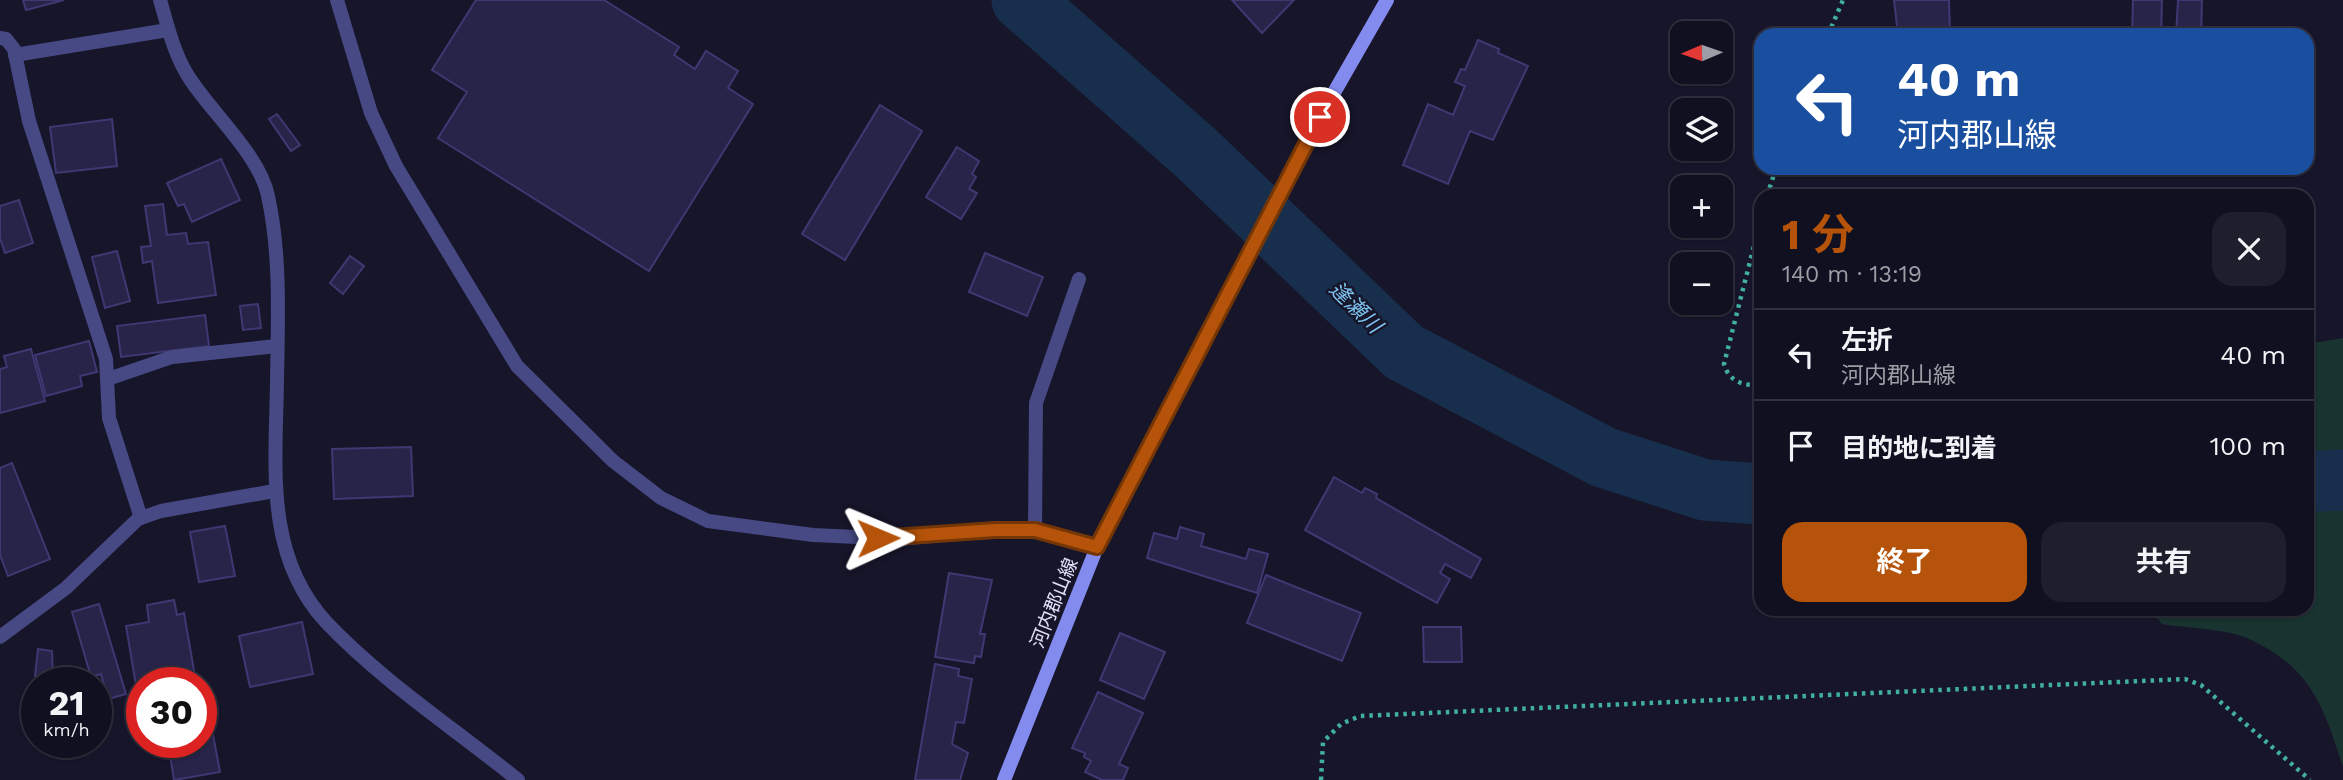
<!DOCTYPE html>
<html lang="ja">
<meta charset="utf-8">
<style>
body{margin:0;font-family:"Work Sans","Noto Sans JP",sans-serif;background:#1e1e2d;color:#f1f3f6;height:100vh;display:flex;flex-direction:column;font-size:26px;white-space:nowrap}
*{box-sizing:border-box;margin:0}
p{font-size:23px;color:#9c9da5}
.icon{flex:none;width:38px;height:38px;fill:none;stroke:currentColor;stroke-width:2;stroke-linecap:round;stroke-linejoin:round}
.map{position:relative;flex:1;overflow:hidden}
.sheet{position:absolute;left:1754px;top:189px;width:560px;height:427px;display:flex;flex-direction:column;background:#111020;border-radius:21px;box-shadow:0 2px 5px #0004,0 0 0 2px #30303e}
.sheet>*{flex:none}
.guide{position:absolute;left:1754px;top:28px;width:560px;height:147px;border-radius:21px;box-shadow:0 2px 5px #0004,0 0 0 2px #30303e;background:#1a4fa0;color:#fff;overflow:hidden}
.needle{width:46px;rotate:268deg}
.fabs{position:absolute;left:1670px;top:21px;display:grid;gap:14px}
.fabs a{display:grid;place-items:center;width:63px;height:63px;border-radius:14px;background:#111020;box-shadow:0 2px 5px #0004,0 0 0 2px #30303e;font-size:35px}
.speed{position:absolute;left:21px;top:667px;display:flex;gap:14px;font-size:35px;font-weight:700;text-align:center}
.speed>*{display:grid;place-content:center;width:91px;height:91px;border-radius:50%;background:#111020;box-shadow:0 2px 5px #0004,0 0 0 2px #30303e;line-height:1}
.speed small{font-size:18px;font-weight:400}
.speed .limit{border:10px solid #d22;background:#fff;color:#111}
.pin{position:absolute;display:grid;place-items:center;width:60px;height:60px;color:#fff;margin:-30px;border:4px solid #fff;border-radius:50%;box-shadow:0 2px 7px #0007}
.me{position:absolute;width:77px;margin:-38px;rotate:89deg;stroke-linejoin:round;filter:drop-shadow(0 0 5px #0008)}
.turn{display:flex;align-items:center;gap:24px;height:147px;padding:0 28px;font-size:32px}
.turn .icon{width:91px;height:91px;stroke-width:2.5}
.turn b{display:block;font-size:49px;line-height:60px}
.round{display:grid;place-items:center;flex:none;width:74px;height:74px;border-radius:21px;background:#1e1e2d}
.head{display:flex;align-items:center;justify-content:space-between;height:119px;padding:0 28px}
h1{font-size:42px;font-weight:700;line-height:52px;color:#b45309}
.cta{display:flex;gap:14px;margin-top:auto;padding:14px 28px}
.cta a{flex:1;height:80px;border-radius:21px;background:#b45309;color:#fff;font-size:28px;font-weight:700;line-height:80px;text-align:center}
.cta a+a{background:#1e1e2d;color:#f1f3f6}
ul{padding:0;list-style:none}
li{display:flex;align-items:center;gap:21px;height:91px;padding:0 28px;border-top:2px solid #30303e}
li div{flex:1}
li b{display:block;font-size:26px}
li em{font-style:normal}
.map>svg:first-child{display:block}
</style>
<div class="map">
<svg width="2343" height="780" viewBox="0 0 2343 780">
<rect width="100%" height="100%" fill="#17152a"/>
<!-- green -->
<path fill="#193330" d="M2343,338V767C2323,705 2311,667 2247,638C2226,629 2186,628 2162,624L2150,609H2306L2307,344Z"/>
<g fill="none" stroke-linecap="round" stroke-linejoin="round">
<!-- river -->
<g stroke="#172f4c" stroke-width="61">
<polyline points="1022,0 1196,153 1404,352 1603,457 1705,490 1760,494"/>
<polyline points="2306,482 2343,480"/>
</g>
</g>
<!-- building -->
<g fill="#282349" stroke="#3f3872" stroke-width="2">
<polygon points="23,0 64,0 26,10"/>
<polygon points="476,0 604,0 679,47 674,55 695,69 706,51 738,71 728,88 753,104 649,271 438,138 467,92 432,70"/>
<polygon points="1232,0 1294,0 1262,33"/>
<polygon points="1894,0 1949,0 1950,35 1898,35"/>
<polygon points="2133,0 2162,0 2161,35 2132,35"/>
<polygon points="2178,0 2202,0 2201,35 2176,35"/>
<polygon points="1478,40 1499,49 1498,53 1528,66 1493,140 1470,131 1448,184 1403,165 1428,104 1453,115 1465,86 1455,82 1461,69 1465,70"/>
<polygon points="880,105 922,131 845,260 802,234"/>
<polygon points="277,114 300,145 291,151 269,119"/>
<polygon points="112,119 117,166 56,173 50,127"/>
<polygon points="957,147 979,161 972,174 976,177 969,189 977,193 961,219 926,197"/>
<polygon points="221,159 240,200 192,222 184,204 178,206 167,183"/>
<polygon points="19,200 33,243 5,253 0,238 0,206"/>
<polygon points="163,204 167,235 186,233 188,244 208,242 216,295 158,303 152,261 143,263 141,247 151,246 145,206"/>
<polygon points="117,251 130,301 105,308 92,257"/>
<polygon points="985,253 1043,277 1027,316 969,292"/>
<polygon points="350,256 364,266 343,294 330,283"/>
<polygon points="258,304 261,328 243,330 240,306"/>
<polygon points="205,315 209,346 121,357 117,326"/>
<polygon points="89,341 97,372 80,376 82,386 46,396 35,355"/>
<polygon points="31,349 45,401 0,413 0,369 7,367 4,356"/>
<polygon points="411,447 413,496 334,499 332,449"/>
<polygon points="12,463 50,559 8,576 0,555 0,468"/>
<polygon points="1334,477 1362,493 1365,488 1377,494 1376,498 1481,559 1471,578 1445,564 1440,573 1450,579 1437,603 1305,530"/>
<polygon points="225,526 235,576 199,582 190,532"/>
<polygon points="1180,527 1204,534 1201,546 1246,559 1249,549 1268,554 1257,593 1147,558 1154,533 1177,539"/>
<polygon points="949,573 992,580 980,634 985,634 981,657 975,656 974,663 935,657"/>
<polygon points="1266,575 1361,613 1342,661 1247,623"/>
<polygon points="174,600 177,615 184,613 196,682 142,682 142,721 126,626 149,622 147,605"/>
<polygon points="99,604 126,694 108,699 101,674 91,677 72,612"/>
<polygon points="302,622 313,674 250,687 239,636"/>
<polygon points="1423,627 1461,627 1462,662 1424,662"/>
<polygon points="1120,633 1165,652 1144,699 1100,680"/>
<polygon points="38,649 52,651 53,678 35,676"/>
<polygon points="935,664 959,669 958,676 972,679 964,723 956,722 952,744 968,753 960,780 915,780"/>
<polygon points="1098,692 1143,713 1119,764 1128,768 1123,780 1102,780 1085,772 1091,761 1084,757 1085,753 1072,748"/>
<polygon points="211,724 220,772 174,780 168,742 201,742 201,726"/>
</g>
<g fill="none" stroke-linecap="round" stroke-linejoin="round">
<!-- path -->
<g stroke="#41b0a0" stroke-width="4.5" stroke-dasharray="3.5 5" stroke-linecap="butt">
<polyline points="1828,35 1843,0"/>
<polyline points="1767,196 1776,168"/>
<path d="M1760,222L1724,364C1729,382 1744,386 1760,385"/>
<polyline points="1321,780 1323,742 1341,724 1360,716 2185,679 2201,685 2310,780"/>
</g>
<!-- minor -->
<g stroke="#464983" stroke-width="14">
<path d="M160,0C168,27 174,55 190,79C213,114 260,156 268,196C281,255 278,321 277,381C276,465 264,555 326,622C383,682 454,728 518,780"/>
<polyline points="337,0 371,113 396,166 517,366 613,461 661,498 708,521 813,535 899,539 995,530 1035,531 1097,547"/>
<polyline points="0,38 6,39 14,49 29,121 106,359 109,418 141,518"/>
<polyline points="15,55 168,30"/>
<polyline points="108,379 172,357 277,346"/>
<polyline points="1035,531 1036,403 1079,279"/>
<polyline points="0,637 66,588 138,519 161,511 274,491"/>
</g>
<!-- secondary -->
<polyline stroke="#848bef" stroke-width="14" points="1004,780 1097,547 1320,117 1387,0"/>
</g>
<g fill="none" stroke-linecap="round" stroke-linejoin="round">
<!-- route casing -->
<g stroke="#753606" stroke-width="18">
<polyline id="route" points="878,538 995,530 1035,530 1097,547 1320,117"/>
</g>
<!-- route -->
<use href="#route" stroke="#b45309" stroke-width="12"/>
</g>
<g text-anchor="middle" dominant-baseline="central" stroke-width="5" stroke-linejoin="round" paint-order="stroke">
<!-- street labels -->
<g font-size="19" fill="#e2e2fb" stroke="#17152a">
<text transform="translate(1054 603) rotate(-68)">河内郡山線</text>
</g>
<!-- water labels -->
<g font-size="21" font-style="italic" fill="#7cc3ee" stroke="#17152a">
<text transform="translate(1356 307) rotate(44)">逢瀬川</text>
</g>
</g>
</svg>
<div class="fabs">
<a><svg class="needle" viewBox="-14 -14 28 28"><path d="M0-13l5 13h-10z" fill="#e53935"/><path d="M0 13l5-13h-10z" fill="#9c9da5"/></svg></a>
<a><svg class="icon" aria-label="layers" viewBox="0 0 24 24"><path d="M12 4l9 5-9 5-9-5zM3 14l9 5 9-5"/></svg></a>
<a>+</a>
<a>−</a>
</div>
<div class="speed"><div>21<small>km/h</small></div><div class="limit">30</div></div>
<div class="pin" style="left:1320px;top:117px;background:#d93025"><svg class="icon" aria-label="arrive" viewBox="0 0 24 24"><path d="M6 21V4h12l-3 4 3 4H6"/></svg></div>
<svg class="me" style="left:878px;top:538px" viewBox="-20 -20 40 40"><path d="M0-17L14 15 0 8-14 15z" fill="#b45309" stroke="#fff" stroke-width="4"/></svg>
<div class="guide">
<div class="turn"><svg class="icon" aria-label="left" viewBox="0 0 24 24"><path d="M17 20v-9H6M10 6l-5 5 5 5"/></svg><div><b>40 m</b>河内郡山線</div></div>
</div>
<section class="sheet">
<div class="head"><div><h1>1 分</h1><p>140 m · 13:19</p></div><a class="round"><svg class="icon" aria-label="close" viewBox="0 0 24 24"><path d="M6 6l12 12M18 6L6 18"/></svg></a></div>
<ul>
<li><svg class="icon" aria-label="left" viewBox="0 0 24 24"><path d="M17 20v-9H6M10 6l-5 5 5 5"/></svg><div><b>左折</b><p>河内郡山線</p></div><em>40 m</em></li>
<li><svg class="icon" aria-label="arrive" viewBox="0 0 24 24"><path d="M6 21V4h12l-3 4 3 4H6"/></svg><div><b>目的地に到着</b></div><em>100 m</em></li>
</ul>
<div class="cta"><a>終了</a><a>共有</a></div>
</section>
</div>
